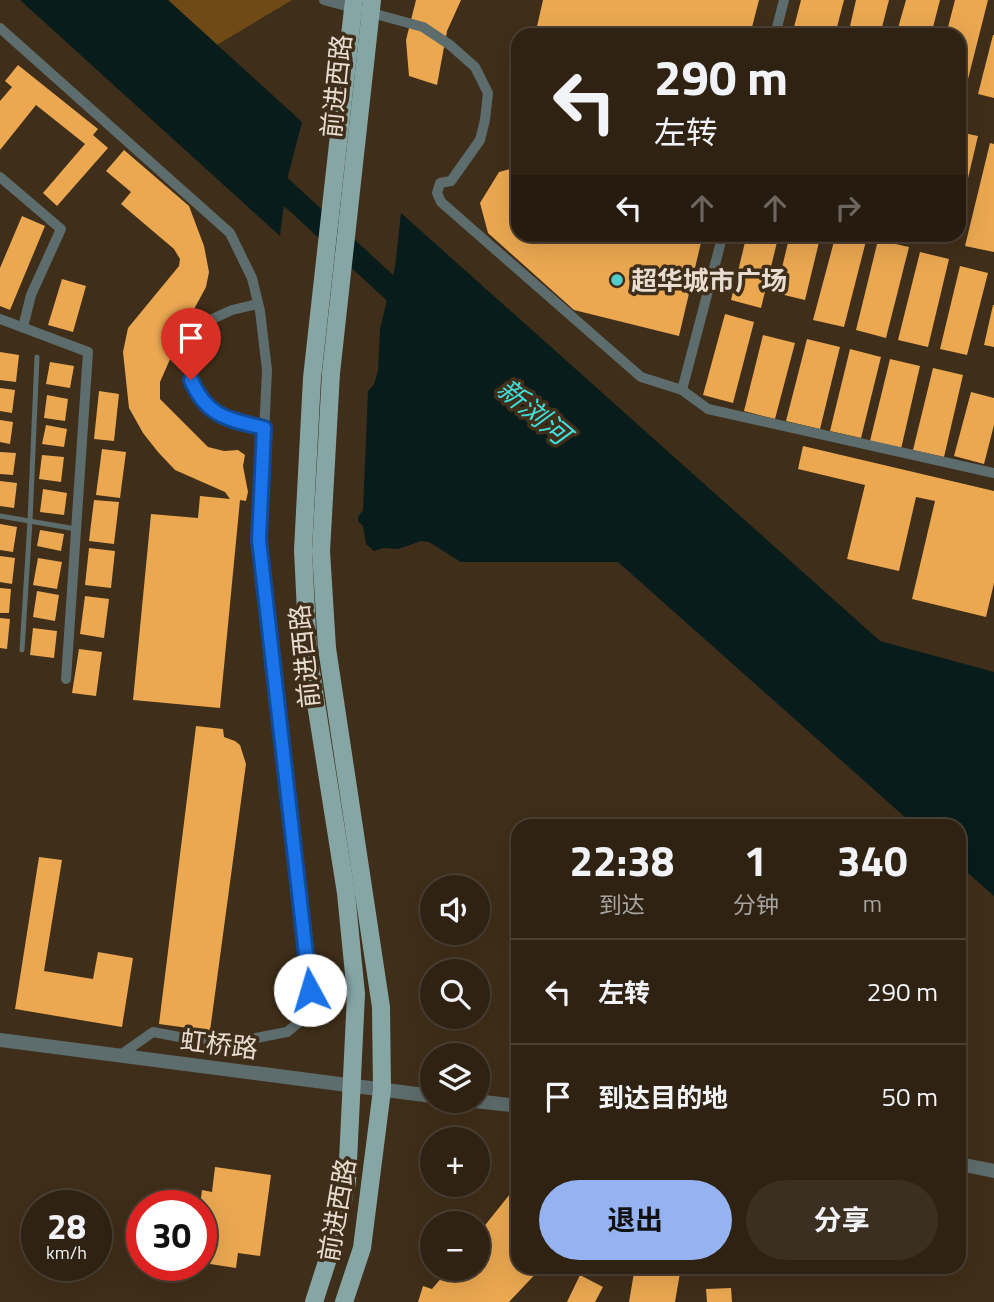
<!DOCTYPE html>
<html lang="zh">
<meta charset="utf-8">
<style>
body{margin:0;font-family:"Titillium Web","Noto Sans SC",sans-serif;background:#3b2f21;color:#f1f3f6;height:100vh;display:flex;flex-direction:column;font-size:26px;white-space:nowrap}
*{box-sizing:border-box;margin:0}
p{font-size:23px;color:#a7a4a0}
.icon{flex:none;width:38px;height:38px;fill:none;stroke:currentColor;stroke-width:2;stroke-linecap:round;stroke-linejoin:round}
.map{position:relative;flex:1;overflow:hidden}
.details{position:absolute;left:511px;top:819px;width:455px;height:455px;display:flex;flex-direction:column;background:#2f2213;border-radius:21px;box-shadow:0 7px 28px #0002,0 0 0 2px #4a3f33}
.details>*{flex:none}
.guide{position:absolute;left:511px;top:28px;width:455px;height:214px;border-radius:21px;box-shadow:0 7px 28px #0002,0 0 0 2px #4a3f33;background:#2f2213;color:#f1f3f6;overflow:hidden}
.buttons{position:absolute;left:420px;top:875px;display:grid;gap:14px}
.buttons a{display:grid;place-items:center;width:70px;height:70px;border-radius:50%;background:#2f2213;box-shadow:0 7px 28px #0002,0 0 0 2px #4a3f33;font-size:35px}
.speed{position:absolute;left:21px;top:1190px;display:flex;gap:14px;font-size:35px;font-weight:700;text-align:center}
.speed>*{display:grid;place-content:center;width:91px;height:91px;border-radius:50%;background:#2f2213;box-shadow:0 7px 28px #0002,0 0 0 2px #4a3f33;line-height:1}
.speed small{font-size:18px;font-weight:400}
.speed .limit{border:10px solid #d22;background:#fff;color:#111}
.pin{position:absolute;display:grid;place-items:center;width:60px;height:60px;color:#fff;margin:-72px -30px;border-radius:50% 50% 50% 0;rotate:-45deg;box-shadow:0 0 7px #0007}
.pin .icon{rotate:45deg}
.me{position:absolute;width:77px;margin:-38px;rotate:354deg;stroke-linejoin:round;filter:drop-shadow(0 0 5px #0008)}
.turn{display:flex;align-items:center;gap:24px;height:147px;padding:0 28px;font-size:32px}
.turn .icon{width:91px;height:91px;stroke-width:2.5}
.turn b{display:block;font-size:49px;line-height:60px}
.lanes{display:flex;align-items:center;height:66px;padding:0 28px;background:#0003;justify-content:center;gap:35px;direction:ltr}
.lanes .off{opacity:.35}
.eta{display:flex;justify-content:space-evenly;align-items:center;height:119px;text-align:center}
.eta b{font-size:42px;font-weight:700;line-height:49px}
.cta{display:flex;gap:14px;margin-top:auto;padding:14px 28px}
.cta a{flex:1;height:80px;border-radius:42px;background:#95b2f1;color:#111;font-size:28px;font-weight:700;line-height:80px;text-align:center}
.cta a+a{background:#3b2f21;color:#f1f3f6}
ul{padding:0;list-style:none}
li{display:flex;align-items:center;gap:21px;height:105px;padding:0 28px;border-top:2px solid #4a3f33}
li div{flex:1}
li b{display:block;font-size:26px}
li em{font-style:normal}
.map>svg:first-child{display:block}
</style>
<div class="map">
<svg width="994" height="1302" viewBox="0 0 994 1302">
<rect width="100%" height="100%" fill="#3f2e19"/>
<!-- green -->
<polygon fill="#6f4a17" points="168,0 292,0 217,45"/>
<!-- water -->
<g fill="#081c1c">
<polygon points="20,0 168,0 302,122 287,180 280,236"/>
<polygon points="401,213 880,641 994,672 994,896 959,865 959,826 915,826 618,562 461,562 429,542 421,541 398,549 383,548 374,551 366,544 363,526 358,521 358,517 363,510 368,391 374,384 378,371 380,329 395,267"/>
</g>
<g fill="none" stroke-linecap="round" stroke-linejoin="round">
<!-- river -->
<polyline stroke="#081c1c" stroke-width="23" points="262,170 412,308"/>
</g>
<!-- building -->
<g fill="#eba851">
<polygon points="416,0 461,0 447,31 437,85 409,76 406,40"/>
<polygon points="543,0 759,0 750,35 535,35"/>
<polygon points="801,0 844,0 835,35 792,35"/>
<polygon points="856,0 889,0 880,35 848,35"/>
<polygon points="906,0 940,0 931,35 896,35"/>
<polygon points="955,0 988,0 965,91 959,89 959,35 946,35"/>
<polygon points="993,35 994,35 994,98 978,94"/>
<polygon points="18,65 98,129 93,135 108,148 57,206 43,193 85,144 36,105 0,150 0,101 12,87 5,81"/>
<polygon points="959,132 978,136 960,212 959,212"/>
<polygon points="990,143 994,144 994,252 965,246"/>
<polygon points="124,150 189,206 204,246 209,272 206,287 193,311 169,342 175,348 160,382 160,399 208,447 224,451 238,450 245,455 243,466 248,492 246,501 240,500 220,708 133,700 151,514 198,518 200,496 230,499 225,492 175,470 158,452 143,433 129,408 123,352 128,328 179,266 180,259 174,249 121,204 131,192 106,171"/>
<polygon points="518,167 518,234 703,234 679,336 574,310 488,233 480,203 499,172"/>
<polygon points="22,216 45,226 10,310 0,306 0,268"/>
<polygon points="747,234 779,234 761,308 731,300"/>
<polygon points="790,234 821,234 805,300 776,293"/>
<polygon points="836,234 856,234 867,237 844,327 813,320"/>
<polygon points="878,240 909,247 886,338 856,330"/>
<polygon points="920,252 949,259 928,347 898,340"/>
<polygon points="960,266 988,273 967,355 940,349"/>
<polygon points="62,279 86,286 73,332 48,325"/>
<polygon points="993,305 994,305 994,347 984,345"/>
<polygon points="725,314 754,322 733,403 703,395"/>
<polygon points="763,335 795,343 775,419 744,411"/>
<polygon points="807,339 840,347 820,429 786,421"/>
<polygon points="850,349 881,357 861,438 830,431"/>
<polygon points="0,352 19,355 16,382 0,380"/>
<polygon points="890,359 920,366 901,449 870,441"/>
<polygon points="50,362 74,366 70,388 46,384"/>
<polygon points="933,368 963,375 944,457 913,450"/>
<polygon points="0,388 15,390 12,413 0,411"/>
<polygon points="99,391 119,394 114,441 94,439"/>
<polygon points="971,392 994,398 994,425 984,464 954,456"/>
<polygon points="47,395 68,399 65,421 44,418"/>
<polygon points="0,420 13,422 10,444 0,442"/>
<polygon points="46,425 67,429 64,447 42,444"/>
<polygon points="803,446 994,491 994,583 986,617 912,599 935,501 916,497 899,571 847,559 865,485 798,469"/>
<polygon points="102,449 126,452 120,498 96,495"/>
<polygon points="0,452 16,453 13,475 0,474"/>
<polygon points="42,455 64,457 61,482 39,479"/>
<polygon points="0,481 17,483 14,508 0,506"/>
<polygon points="43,489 67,493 64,515 40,512"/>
<polygon points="94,500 119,502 114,544 89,541"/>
<polygon points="0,524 17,527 13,552 0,550"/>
<polygon points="40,530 64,534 61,551 37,546"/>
<polygon points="89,548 115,551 111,588 85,585"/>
<polygon points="0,556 15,558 12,584 0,582"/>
<polygon points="38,558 62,562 57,589 33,585"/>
<polygon points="0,588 11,589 9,613 0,613"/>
<polygon points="37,591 59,595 55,621 33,617"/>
<polygon points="85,596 109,599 104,638 80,634"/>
<polygon points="0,618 10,619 7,649 0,648"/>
<polygon points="33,628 57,631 54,658 30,655"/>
<polygon points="79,649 102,652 96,696 72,693"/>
<polygon points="196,726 223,729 224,737 235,741 240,745 246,764 210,1031 159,1024"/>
<polygon points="39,857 62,860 44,971 93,979 98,952 133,958 122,1027 15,1009"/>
<polygon points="215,1167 271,1175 260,1256 238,1253 236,1268 210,1264 213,1248 201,1246 201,1206 200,1206 202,1190 212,1192"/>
<polygon points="518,1184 518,1267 542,1267 509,1302 418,1302 423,1286 432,1289 449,1269 478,1269 478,1234"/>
<polygon points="635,1267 681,1267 675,1302 629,1302"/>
<polygon points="580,1275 603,1287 595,1302 567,1302"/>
<polygon points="731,1288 732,1302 707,1302 706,1289"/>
</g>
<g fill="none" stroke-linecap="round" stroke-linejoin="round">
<!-- service -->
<g stroke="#5d6c6c" stroke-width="5">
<polyline points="0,516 76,529"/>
<polyline points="22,650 30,521 37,357"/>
</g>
<!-- minor -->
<g stroke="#5d6c6c" stroke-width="10">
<polyline points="324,0 423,27 450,45 475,67 488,93 485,120 480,140 451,181 440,183 437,193 441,202 641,377 682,390 723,234"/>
<polyline points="0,28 230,233 252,278 260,311 267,370 259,540 310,990 303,1019 287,1032 256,1038 190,1039 153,1032 119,1056"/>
<polyline points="775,35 784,0"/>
<polyline points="0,177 61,229 31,295 23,327"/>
<polyline points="258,304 232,310 208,321 195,341 188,361 191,380 197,395 210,410 232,420 264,428"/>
<polyline points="0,319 88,352 66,679"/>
<polyline points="682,390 708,409 994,473"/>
</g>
<!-- tertiary -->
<g stroke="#5d6c6c" stroke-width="14">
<polyline points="0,1040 432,1096"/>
<polyline points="475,1101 518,1106"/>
<polyline points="959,1164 994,1171"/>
</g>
<!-- primary -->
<g stroke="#86a6a5" stroke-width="18">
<polyline points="314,1302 335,1237 347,1182 356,994 346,893 308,653 303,550 312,378 354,0"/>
<polyline points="344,1302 362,1248 382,1090 381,1007 327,648 321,551 331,373 372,0"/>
</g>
</g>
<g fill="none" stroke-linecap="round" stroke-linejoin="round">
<!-- route casing -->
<g stroke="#114b97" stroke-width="18">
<path id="route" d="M191,380C207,417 228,419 264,428L259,540L310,990"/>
</g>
<!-- route -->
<use href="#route" stroke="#1a73e8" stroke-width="12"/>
</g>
<!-- markers -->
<circle fill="#52cdcc" stroke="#3f2e19" stroke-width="2.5" cx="617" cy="280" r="7"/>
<g text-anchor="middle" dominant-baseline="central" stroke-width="7" stroke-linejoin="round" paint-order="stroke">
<!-- street labels -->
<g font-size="26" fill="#e9ddd1" stroke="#3f2e19">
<text transform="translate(336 86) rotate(-84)">前进西路</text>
<text transform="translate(304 656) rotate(-96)">前进西路</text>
<text transform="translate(219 1044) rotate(7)">虹桥路</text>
<text transform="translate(337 1210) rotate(-80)">前进西路</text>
</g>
<!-- poi labels -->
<g font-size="26" font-weight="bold" fill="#e9ddd1" stroke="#3f2e19" text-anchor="start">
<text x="631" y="280">超华城市广场</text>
</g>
<!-- water labels -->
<g font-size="28" font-style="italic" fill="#3edfdd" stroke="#3f2e19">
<text transform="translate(534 411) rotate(40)">新浏河</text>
</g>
</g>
</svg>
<div class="buttons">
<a><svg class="icon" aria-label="sound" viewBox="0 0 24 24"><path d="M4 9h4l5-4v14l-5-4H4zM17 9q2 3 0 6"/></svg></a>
<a><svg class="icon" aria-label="search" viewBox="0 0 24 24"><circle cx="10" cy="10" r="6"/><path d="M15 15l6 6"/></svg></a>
<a><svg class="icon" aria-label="layers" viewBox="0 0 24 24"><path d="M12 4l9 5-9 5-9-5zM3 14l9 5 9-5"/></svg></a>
<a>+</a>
<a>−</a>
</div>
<div class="speed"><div>28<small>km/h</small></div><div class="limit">30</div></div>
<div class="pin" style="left:191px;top:380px;background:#d93025"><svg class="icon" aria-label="arrive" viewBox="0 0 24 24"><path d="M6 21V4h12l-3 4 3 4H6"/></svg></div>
<svg class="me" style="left:310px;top:990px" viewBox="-20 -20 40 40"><circle r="19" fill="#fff"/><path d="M0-13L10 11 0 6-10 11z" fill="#1a73e8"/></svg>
<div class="guide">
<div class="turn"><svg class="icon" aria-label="left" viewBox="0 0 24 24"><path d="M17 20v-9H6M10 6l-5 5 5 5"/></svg><div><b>290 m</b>左转</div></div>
<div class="lanes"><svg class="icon" aria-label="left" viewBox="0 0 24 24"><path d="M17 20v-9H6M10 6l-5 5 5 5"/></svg><svg class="icon off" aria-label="ahead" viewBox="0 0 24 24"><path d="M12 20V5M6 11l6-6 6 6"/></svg><svg class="icon off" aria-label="ahead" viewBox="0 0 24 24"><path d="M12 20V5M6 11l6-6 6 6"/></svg><svg class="icon off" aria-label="right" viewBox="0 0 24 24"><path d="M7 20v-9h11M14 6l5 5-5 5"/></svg></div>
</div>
<section class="details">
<div class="eta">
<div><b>22:38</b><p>到达</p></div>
<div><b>1</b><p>分钟</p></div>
<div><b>340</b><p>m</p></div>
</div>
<ul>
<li><svg class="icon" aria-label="left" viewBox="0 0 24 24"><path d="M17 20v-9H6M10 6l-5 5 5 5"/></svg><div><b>左转</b></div><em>290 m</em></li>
<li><svg class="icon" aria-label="arrive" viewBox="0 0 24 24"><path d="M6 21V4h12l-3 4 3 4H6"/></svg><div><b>到达目的地</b></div><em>50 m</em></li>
</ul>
<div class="cta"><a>退出</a><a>分享</a></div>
</section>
</div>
